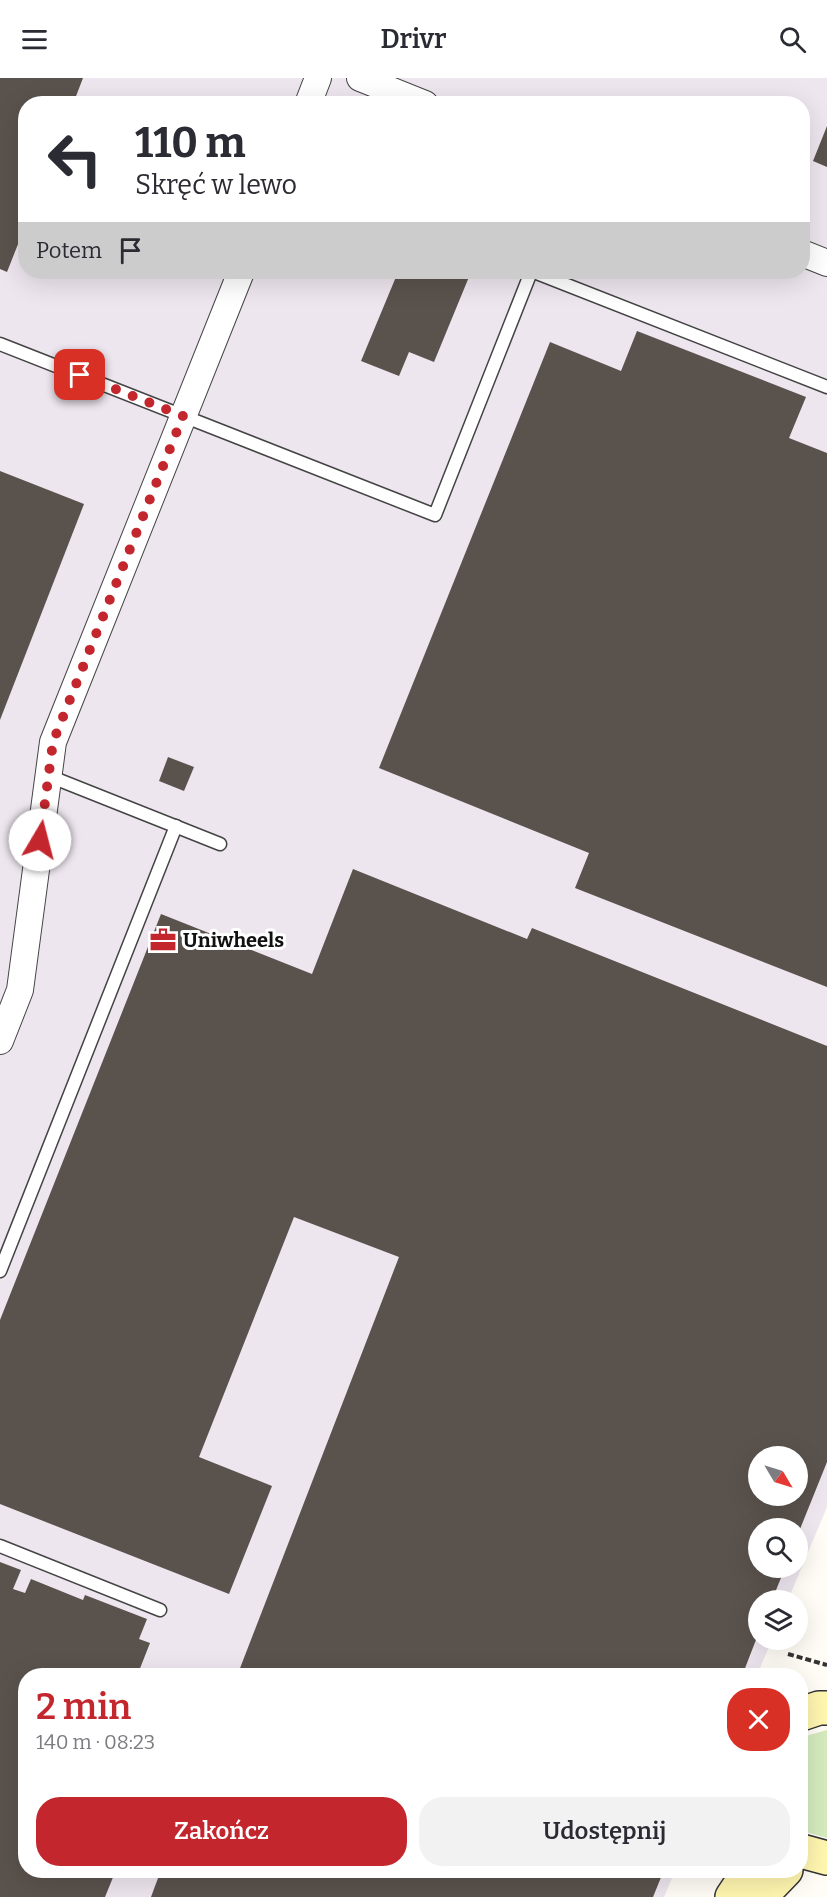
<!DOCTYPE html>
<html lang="pl">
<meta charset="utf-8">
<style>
body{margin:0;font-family:Bitter,serif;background:#f2f2f3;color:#2b2b33;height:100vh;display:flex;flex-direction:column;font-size:22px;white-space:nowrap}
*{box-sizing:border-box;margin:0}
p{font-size:20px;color:#7c7c81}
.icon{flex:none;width:33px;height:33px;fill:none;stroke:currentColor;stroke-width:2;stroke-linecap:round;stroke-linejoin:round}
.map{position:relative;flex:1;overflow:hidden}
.side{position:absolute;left:18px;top:1590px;width:790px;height:210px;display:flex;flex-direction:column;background:#fff;border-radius:24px;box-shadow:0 6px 24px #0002}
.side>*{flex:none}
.banner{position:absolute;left:18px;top:18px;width:792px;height:183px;border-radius:24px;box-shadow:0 6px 24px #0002;background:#fff;color:#2b2b33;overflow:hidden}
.needle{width:39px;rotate:128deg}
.fabs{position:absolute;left:748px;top:1368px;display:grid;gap:12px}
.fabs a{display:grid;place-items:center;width:60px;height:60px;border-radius:50%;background:#fff;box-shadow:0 6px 24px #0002;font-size:30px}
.pin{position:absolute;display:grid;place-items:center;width:51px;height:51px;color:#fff;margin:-26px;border-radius:12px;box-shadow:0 3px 9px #0006}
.me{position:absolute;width:66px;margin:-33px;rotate:8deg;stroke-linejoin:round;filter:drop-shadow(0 0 4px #0008)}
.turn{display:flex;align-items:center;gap:21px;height:126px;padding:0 18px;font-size:27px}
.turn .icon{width:78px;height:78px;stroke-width:2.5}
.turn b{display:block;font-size:42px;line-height:51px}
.then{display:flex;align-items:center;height:57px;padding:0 18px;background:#0003;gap:12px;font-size:22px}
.round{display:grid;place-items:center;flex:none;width:63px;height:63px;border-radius:24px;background:#f2f2f3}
.overview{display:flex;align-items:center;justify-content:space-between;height:102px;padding:0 18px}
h1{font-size:36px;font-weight:600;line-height:45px;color:#c4262e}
.primary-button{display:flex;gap:12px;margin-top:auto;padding:12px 18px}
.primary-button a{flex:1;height:69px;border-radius:24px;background:#c4262e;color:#fff;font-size:24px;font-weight:600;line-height:69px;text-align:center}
.primary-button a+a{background:#f2f2f3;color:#2b2b33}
header{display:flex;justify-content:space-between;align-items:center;height:78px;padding:0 18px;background:#fff;font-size:27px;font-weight:600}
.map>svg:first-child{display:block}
</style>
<header><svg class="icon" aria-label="menu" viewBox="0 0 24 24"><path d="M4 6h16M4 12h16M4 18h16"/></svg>Drivr<svg class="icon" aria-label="search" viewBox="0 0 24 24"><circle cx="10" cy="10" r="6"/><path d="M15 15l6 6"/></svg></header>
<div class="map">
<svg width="827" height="1819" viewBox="0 0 827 1819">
<rect width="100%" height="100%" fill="#fffdf5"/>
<!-- industrial -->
<path fill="#eee6ef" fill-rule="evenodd" d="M0,0H827V1429L788,1522H759V1562H772L757,1597L26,1598V1792L675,1793L664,1819H0ZM26,26H802V194H26ZM759,1378H798V1418H759ZM759,1450H798V1490H759Z"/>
<!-- green -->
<polygon fill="#d5ebbd" points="827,1652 827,1760 809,1755 801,1750 801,1662 806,1658"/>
<!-- building -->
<g fill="#5a524d" fill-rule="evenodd">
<polygon points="0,0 83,0 73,26 26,26 26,146 7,194 0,191"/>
<polygon points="827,48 827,89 813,83"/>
<polygon points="398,194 471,194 434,284 409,274 399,298 361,283"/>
<polygon points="637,253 806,319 789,360 827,375 827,909 575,810 589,775 379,690 550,264 621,293"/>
<polygon points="0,393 84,426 0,642"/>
<polygon points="168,679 194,689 184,713 159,703"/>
<path d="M353,791L527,861L532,850L827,968V1384L798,1456V1450H759V1490H785L772,1522H759V1554L742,1598H237L399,1179L294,1139L199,1379L272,1408L229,1516L0,1426V1242L161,836L312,896ZM759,1378H798V1418H759Z"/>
<polygon points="0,1484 21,1492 13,1511 25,1515 31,1501 83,1522 85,1517 147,1541 139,1561 150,1565 137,1598 26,1598 26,1792 116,1792 105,1819 0,1819"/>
<polygon points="161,1792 664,1792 653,1819 151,1819"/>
</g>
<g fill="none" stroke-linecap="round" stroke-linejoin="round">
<!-- lane casing -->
<g stroke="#444" stroke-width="15">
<g id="lane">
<polyline points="534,194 827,309"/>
<polyline points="0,266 435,437 531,194"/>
<polyline points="49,698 220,766"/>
<polyline points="0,1193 176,748"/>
<polyline points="0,1468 160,1532"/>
</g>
</g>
<!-- street casing -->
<g stroke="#444" stroke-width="28">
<g id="street">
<polyline points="360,0 425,26"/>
<polyline points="308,26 318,0"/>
<polyline points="802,175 827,185"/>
<polyline points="0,963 20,912 53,664 241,194"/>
</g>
</g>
<!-- secondary casing -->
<g stroke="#333" stroke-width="36">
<g id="secondary">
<polyline points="801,1636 819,1630 827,1630"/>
<polyline points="801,1773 827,1780"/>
<polyline points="732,1819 750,1792"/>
<polyline points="760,1819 786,1792"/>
</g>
</g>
<!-- path -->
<polyline stroke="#333" stroke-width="4" stroke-dasharray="6 3" stroke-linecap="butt" points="788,1576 827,1587"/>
<!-- lane -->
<use href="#lane" stroke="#fff" stroke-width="12"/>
<!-- street -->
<use href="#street" stroke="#fff" stroke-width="26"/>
<!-- secondary -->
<use href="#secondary" stroke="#fff6b0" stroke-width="33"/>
</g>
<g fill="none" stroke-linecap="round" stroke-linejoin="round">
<!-- route -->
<polyline stroke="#c4262e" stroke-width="10" stroke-dasharray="0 18" points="40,762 53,664 183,338 80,297"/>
</g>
<!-- icons -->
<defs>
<g id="office-bare" transform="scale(2.07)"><path d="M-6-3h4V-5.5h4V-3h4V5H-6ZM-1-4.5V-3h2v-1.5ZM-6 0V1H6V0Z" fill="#c4262e" stroke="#fff" stroke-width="2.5" paint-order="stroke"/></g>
</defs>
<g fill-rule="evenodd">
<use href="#office-bare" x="163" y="862"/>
</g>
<g text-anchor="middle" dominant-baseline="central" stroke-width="6" stroke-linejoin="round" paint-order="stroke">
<!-- poi labels -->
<g font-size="20" font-weight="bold" fill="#111" stroke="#fff" text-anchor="start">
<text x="183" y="862">Uniwheels</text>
</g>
</g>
</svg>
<div class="fabs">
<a><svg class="needle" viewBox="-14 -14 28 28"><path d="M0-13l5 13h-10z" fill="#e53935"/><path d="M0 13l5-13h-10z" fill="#7c7c81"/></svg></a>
<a><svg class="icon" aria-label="search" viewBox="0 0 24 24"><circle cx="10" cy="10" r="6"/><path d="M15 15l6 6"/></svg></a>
<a><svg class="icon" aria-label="layers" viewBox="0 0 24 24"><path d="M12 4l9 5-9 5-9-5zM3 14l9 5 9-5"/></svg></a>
</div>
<div class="pin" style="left:80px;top:297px;background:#d93025"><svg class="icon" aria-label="arrive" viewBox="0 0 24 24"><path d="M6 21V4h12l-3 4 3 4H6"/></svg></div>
<svg class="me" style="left:40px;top:762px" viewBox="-20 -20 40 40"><circle r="19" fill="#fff"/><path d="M0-13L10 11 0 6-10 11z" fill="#c4262e"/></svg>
<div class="banner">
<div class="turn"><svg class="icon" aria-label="left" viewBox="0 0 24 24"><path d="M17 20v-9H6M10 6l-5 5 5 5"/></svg><div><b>110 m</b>Skręć w lewo</div></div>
<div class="then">Potem<svg class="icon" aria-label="arrive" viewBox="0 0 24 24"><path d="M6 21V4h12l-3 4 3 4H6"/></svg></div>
</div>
<section class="side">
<div class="overview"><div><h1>2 min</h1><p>140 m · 08:23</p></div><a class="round" style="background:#d93025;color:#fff"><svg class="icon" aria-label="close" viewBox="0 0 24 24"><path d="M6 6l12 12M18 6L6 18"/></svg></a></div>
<div class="primary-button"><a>Zakończ</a><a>Udostępnij</a></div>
</section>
</div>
